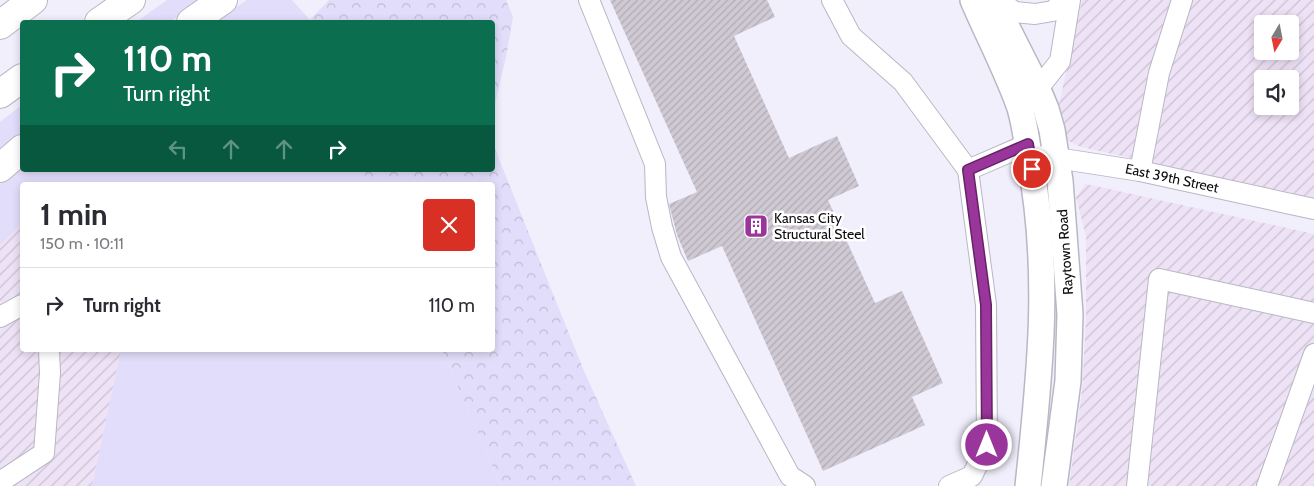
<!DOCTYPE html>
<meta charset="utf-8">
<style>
body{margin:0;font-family:Cabin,sans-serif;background:#f7f7f7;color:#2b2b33;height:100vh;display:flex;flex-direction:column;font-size:19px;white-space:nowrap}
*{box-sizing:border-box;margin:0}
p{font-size:16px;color:#7c7c81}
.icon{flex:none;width:28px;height:28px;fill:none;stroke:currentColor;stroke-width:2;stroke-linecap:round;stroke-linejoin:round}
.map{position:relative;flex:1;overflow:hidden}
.side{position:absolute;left:20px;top:182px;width:475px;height:170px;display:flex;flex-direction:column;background:#fff;border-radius:5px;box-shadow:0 2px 8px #0003}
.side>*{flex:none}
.banner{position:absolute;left:20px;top:20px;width:475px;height:152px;border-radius:5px;box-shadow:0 2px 8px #0003;background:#0b6e4f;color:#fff;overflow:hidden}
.needle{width:32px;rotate:190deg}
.controls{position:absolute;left:1254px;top:15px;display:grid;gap:10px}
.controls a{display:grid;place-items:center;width:45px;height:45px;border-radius:5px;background:#fff;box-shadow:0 2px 8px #0003;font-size:25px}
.pin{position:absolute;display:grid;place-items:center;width:42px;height:42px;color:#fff;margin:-21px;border:2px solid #fff;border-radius:50%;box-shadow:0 1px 5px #0007}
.me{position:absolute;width:55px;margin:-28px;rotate:0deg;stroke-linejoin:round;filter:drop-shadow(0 0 4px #0008)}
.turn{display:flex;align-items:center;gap:18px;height:105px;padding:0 20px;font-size:22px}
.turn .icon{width:65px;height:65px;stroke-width:2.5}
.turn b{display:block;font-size:35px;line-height:42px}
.lanes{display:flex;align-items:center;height:48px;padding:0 20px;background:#0003;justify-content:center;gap:25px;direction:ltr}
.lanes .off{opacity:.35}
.round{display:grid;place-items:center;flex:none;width:52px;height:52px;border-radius:5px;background:#f7f7f7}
.head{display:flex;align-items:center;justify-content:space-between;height:85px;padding:0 20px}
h1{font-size:30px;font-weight:700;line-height:38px}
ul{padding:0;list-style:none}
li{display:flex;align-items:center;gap:15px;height:75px;padding:0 20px;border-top:1px solid #e1e1e2}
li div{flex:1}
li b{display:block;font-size:19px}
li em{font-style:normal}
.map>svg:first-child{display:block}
</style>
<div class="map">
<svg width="1314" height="486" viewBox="0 0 1314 486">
<defs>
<pattern id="industrial-furrows" width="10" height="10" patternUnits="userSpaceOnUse" patternTransform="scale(1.25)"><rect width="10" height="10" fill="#eee2f6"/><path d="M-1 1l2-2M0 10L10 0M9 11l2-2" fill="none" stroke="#cbc1d2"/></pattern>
<pattern id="forest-crowns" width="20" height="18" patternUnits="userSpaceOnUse" patternTransform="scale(1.25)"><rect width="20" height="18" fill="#e2ddfa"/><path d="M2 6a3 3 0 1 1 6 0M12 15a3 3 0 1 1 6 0" fill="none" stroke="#c1bcd5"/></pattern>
<pattern id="building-hatch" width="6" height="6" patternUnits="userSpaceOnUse" patternTransform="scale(1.25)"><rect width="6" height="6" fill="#cfc9d4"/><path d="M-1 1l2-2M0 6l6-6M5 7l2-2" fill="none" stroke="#b1abb5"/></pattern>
</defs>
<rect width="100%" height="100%" fill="#f1effc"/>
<!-- industrial -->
<g fill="url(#industrial-furrows)" fill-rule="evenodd">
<path d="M1082,0H1314V198L1081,147L1064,139L1056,118ZM1262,24H1290V51H1262ZM1262,79H1290V106H1262Z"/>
<polygon points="1086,184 1314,234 1314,486 1069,486 1082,391 1086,319 1086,237 1076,197"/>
<polygon points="22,224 22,350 121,350 92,486 0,486 0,245"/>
</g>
<!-- green -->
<g fill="#e2ddfa">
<polygon points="167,0 201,0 170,22 136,22"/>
<polygon points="247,0 292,0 310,20 308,22 214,22"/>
<polygon points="22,105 22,135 0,153 0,122"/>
<polygon points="22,163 22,170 363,170 369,185 22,185 22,224 0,245 0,182"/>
<polygon points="121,350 442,350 501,486 92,486"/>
</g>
<!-- forest -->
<g fill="url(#forest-crowns)">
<polygon points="329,0 506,0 513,17 506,57 493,112 492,22 308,22"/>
<polygon points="493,144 584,371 636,486 501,486 442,350 492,350 492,185 369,185 363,170 492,170"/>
</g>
<!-- building -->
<polygon fill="url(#building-hatch)" points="610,0 767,0 775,17 734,36 789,158 837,136 859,186 828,200 875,303 902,291 943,383 912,397 925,425 823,471 722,246 688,261 677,235 669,204 697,192"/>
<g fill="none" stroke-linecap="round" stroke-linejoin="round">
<!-- minor casing -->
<g stroke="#b9b7c3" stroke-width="22">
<g id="minor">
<polyline points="589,0 655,164 656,197 662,227 671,257 790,476 805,486"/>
<polyline points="832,0 851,36 903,82 968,170 1028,144"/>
<polyline points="997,0 1015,12 1035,14 1053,11 1065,0"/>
<polyline points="1022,90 1044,81 1060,61 1070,0"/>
<polyline points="1044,156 1140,171 1314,209"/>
<polyline points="1140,171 1159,73 1182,0"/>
<polyline points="0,317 22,305"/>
<polyline points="0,482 44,453 50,373 49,350"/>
<polyline points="949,486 972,476 987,445 986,305 968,170"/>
<polyline points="1137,486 1159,279 1314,313"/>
<polyline points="1267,486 1314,354"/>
</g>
</g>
<!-- major casing -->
<g stroke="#b9b7c3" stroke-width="28">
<g id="major">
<path d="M973,0C988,35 1008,73 1020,108C1025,125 1027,143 1030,161C1051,271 1040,375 1028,486"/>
<polyline points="993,0 1036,85 1046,109 1052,130 1060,181 1070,314 1068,381 1054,486"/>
</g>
</g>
<!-- highway casing -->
<g stroke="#b9b7c3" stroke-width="30">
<g id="highway">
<polyline points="99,22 131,0"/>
<polyline points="191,22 223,0"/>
<polyline points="0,25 33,0"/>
<polyline points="0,94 22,78"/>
<polyline points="0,168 22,149"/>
</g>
</g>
<!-- minor -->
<use href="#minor" stroke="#fff" stroke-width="20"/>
<!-- major -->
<use href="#major" stroke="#fff" stroke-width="25"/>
<!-- highway -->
<use href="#highway" stroke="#fff" stroke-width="28"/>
</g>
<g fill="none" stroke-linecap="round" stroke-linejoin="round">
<!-- route casing -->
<g stroke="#642365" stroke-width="12">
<polyline id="route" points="987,445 986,305 968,170 1028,144 1032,169"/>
</g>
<!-- route -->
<use href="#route" stroke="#9a369b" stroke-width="9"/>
</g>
<!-- icons -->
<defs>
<g id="building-square" transform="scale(1.25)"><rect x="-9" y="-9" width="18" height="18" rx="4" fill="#9a369b" stroke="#fff"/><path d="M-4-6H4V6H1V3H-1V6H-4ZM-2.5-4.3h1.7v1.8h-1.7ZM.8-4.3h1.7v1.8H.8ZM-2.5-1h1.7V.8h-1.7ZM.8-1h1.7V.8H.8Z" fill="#fff"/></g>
</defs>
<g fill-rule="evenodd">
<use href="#building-square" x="756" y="226"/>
</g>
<g text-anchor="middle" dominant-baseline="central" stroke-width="5" stroke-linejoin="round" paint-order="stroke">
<!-- street labels -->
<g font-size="14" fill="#0c0b0f" stroke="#fff">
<text transform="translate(1172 178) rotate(12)">East 39th Street</text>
<text transform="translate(1065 252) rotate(-94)">Raytown Road</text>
</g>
<!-- poi labels -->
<g font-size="14" fill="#0c0b0f" stroke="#fff" text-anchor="start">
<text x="774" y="218">Kansas City<tspan x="774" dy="16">Structural Steel</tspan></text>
</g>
</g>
</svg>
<div class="controls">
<a><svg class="needle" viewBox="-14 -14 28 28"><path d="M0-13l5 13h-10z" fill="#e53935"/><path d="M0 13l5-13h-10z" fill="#7c7c81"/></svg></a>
<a><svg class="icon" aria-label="sound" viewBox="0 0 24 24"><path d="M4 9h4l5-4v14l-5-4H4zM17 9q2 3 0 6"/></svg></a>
</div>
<div class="pin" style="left:1032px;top:169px;background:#d93025"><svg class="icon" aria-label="arrive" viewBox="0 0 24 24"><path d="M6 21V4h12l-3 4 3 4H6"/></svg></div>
<svg class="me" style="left:987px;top:445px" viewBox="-20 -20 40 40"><circle r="17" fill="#9a369b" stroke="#fff" stroke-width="3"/><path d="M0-11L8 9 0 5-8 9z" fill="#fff"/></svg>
<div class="banner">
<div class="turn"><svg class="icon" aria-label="right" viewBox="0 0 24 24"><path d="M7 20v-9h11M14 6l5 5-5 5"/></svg><div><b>110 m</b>Turn right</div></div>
<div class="lanes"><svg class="icon off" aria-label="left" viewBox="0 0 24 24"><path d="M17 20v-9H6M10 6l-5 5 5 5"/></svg><svg class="icon off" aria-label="ahead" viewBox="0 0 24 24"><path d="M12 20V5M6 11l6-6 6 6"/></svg><svg class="icon off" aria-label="ahead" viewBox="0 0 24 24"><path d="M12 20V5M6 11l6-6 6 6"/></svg><svg class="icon" aria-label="right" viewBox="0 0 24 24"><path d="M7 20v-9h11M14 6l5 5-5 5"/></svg></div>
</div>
<section class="side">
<div class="head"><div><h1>1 min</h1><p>150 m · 10:11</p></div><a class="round" style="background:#d93025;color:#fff"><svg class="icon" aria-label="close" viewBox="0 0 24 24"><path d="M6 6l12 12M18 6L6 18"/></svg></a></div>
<ul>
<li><svg class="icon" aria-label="right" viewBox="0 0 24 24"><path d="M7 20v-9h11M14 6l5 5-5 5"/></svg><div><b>Turn right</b></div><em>110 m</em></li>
</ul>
</section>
</div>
